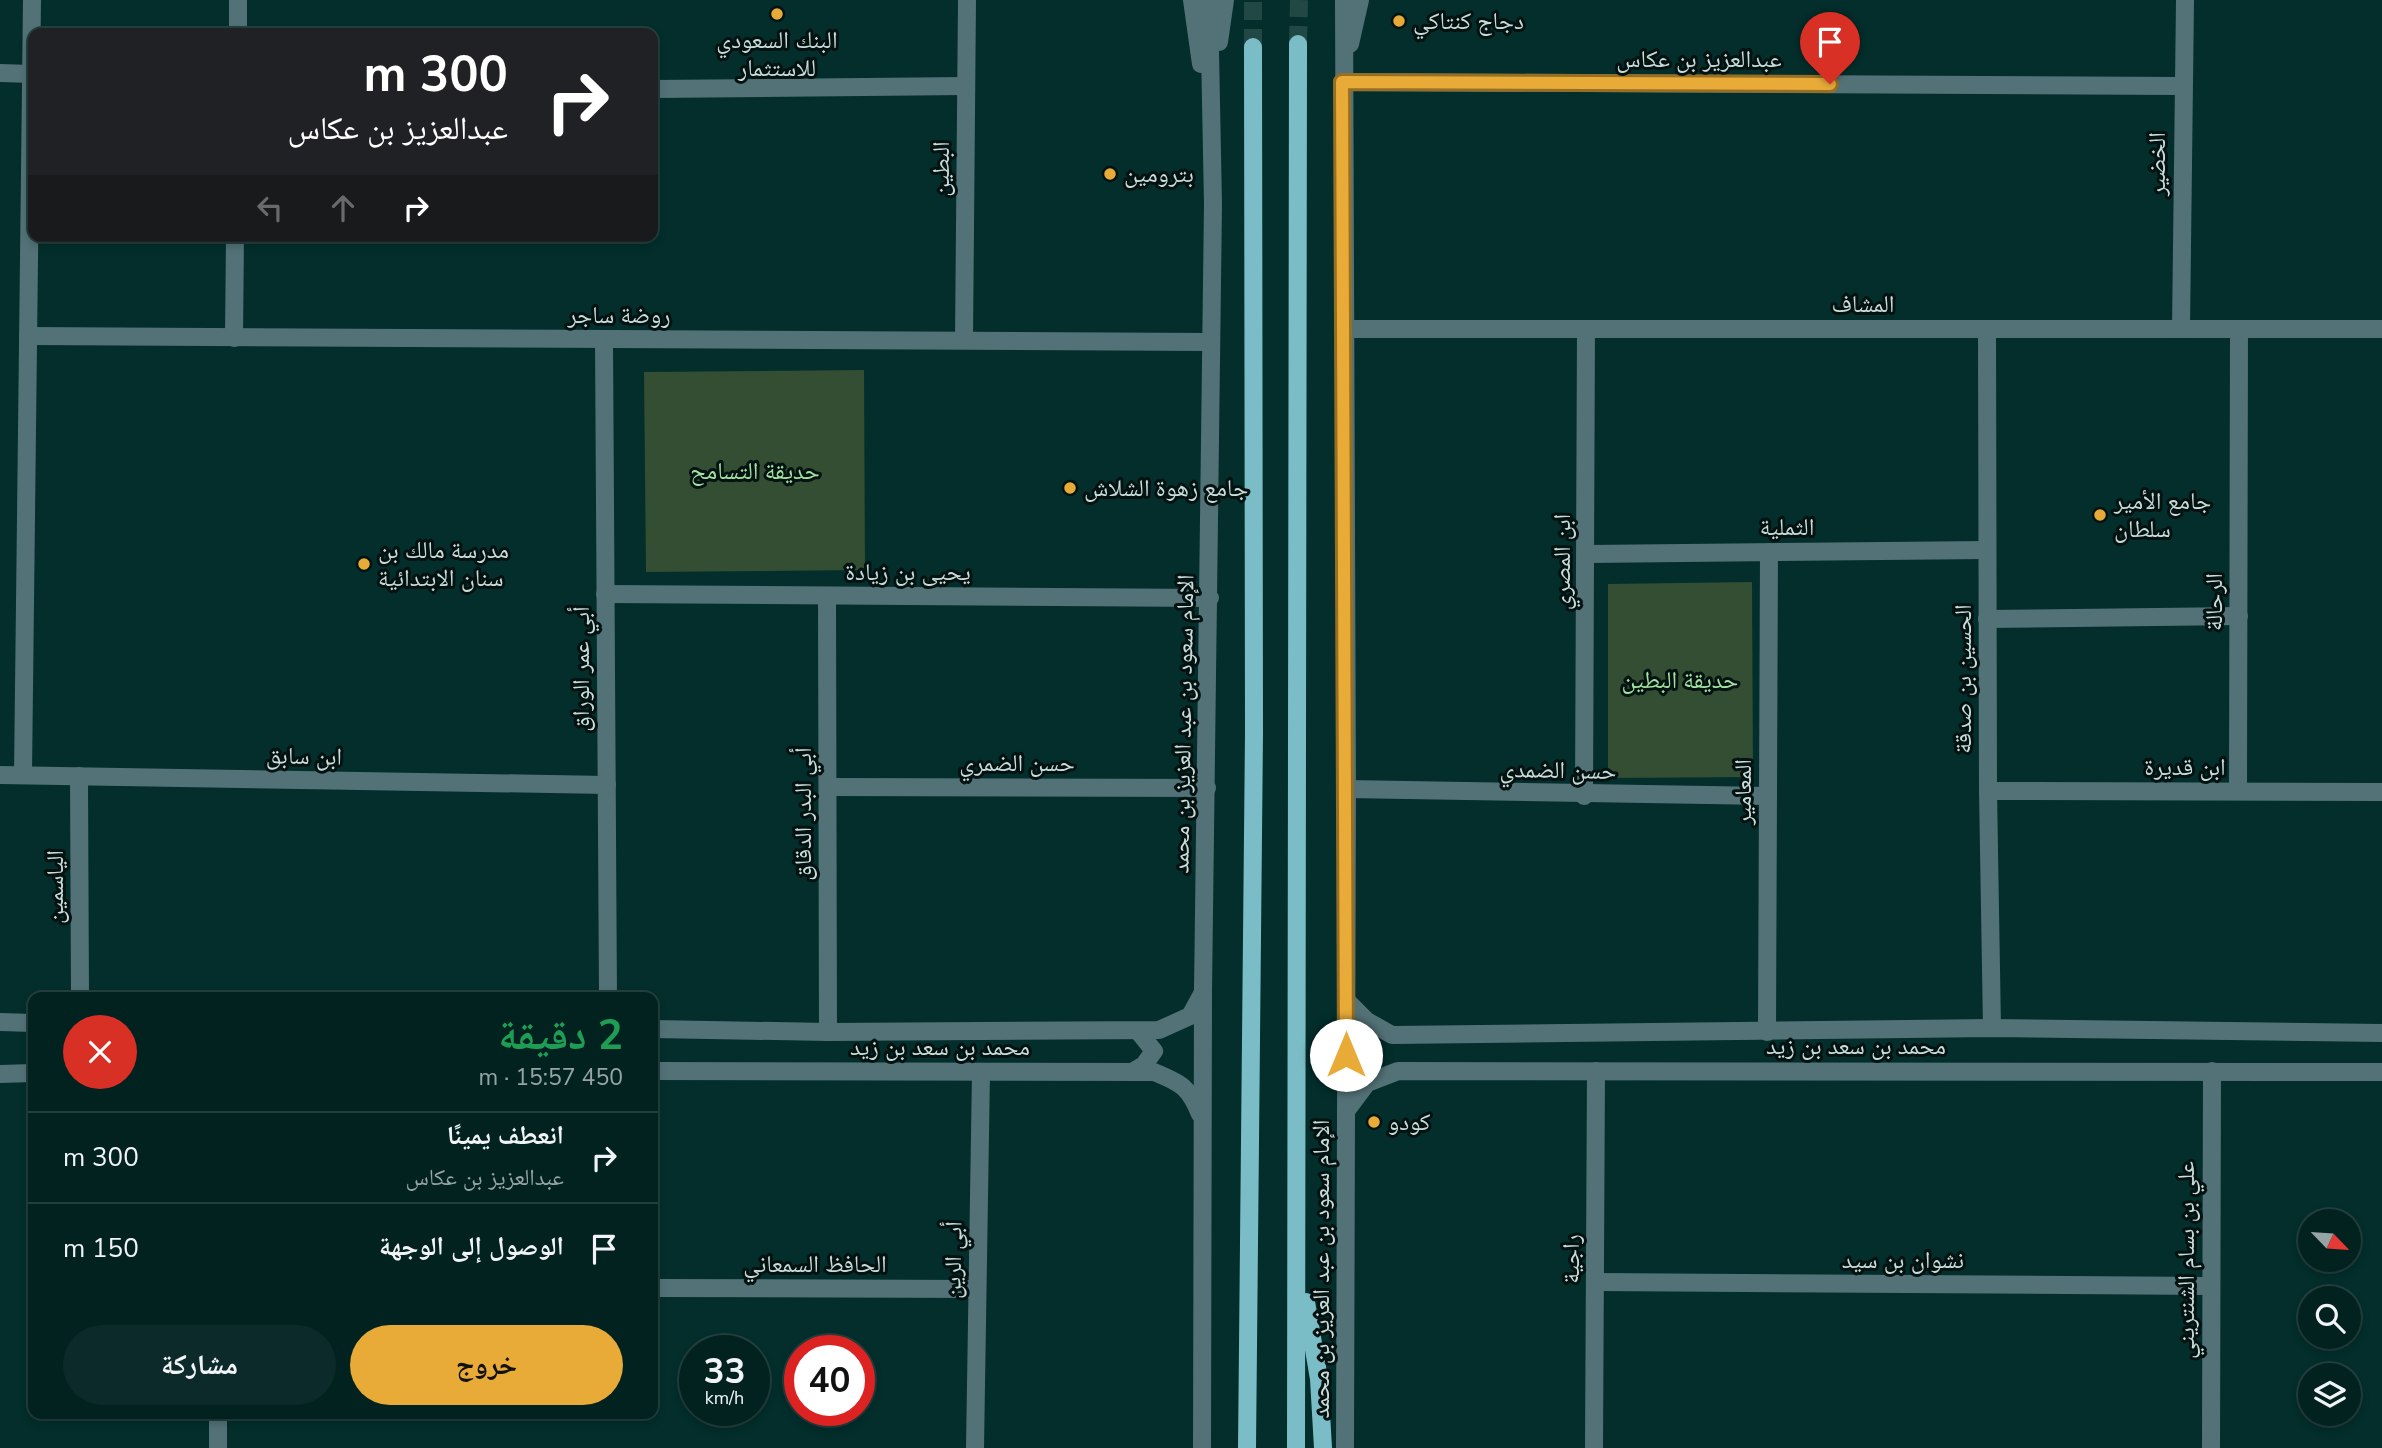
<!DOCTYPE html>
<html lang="ar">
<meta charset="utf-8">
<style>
body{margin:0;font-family:"Nunito Sans","Noto Naskh Arabic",sans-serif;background:#0c2a29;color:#f1f3f6;direction:rtl;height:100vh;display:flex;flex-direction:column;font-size:26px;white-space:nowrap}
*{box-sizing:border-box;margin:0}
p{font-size:23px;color:#96a4a5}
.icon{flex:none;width:38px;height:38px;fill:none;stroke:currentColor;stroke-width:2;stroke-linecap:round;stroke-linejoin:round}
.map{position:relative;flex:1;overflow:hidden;direction:ltr}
.side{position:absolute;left:28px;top:992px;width:630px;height:427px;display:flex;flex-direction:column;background:#022220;border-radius:14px;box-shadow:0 4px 10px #0003,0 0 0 2px #233f3e;direction:rtl}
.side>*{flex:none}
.guide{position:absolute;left:28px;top:28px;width:630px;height:214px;border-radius:14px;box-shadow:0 4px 10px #0003,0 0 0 2px #233f3e;direction:rtl;background:#202124;color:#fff;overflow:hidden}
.needle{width:46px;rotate:115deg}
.controls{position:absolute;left:2298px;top:1209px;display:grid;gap:14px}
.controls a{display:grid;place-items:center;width:63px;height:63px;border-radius:50%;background:#022220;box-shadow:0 4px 10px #0003,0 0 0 2px #233f3e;font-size:35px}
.speed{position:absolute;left:679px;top:1335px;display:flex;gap:14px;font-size:35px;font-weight:700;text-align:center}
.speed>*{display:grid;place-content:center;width:91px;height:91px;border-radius:50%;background:#022220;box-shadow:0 4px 10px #0003,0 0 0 2px #233f3e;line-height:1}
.speed small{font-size:18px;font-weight:400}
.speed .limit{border:10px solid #d22;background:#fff;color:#111}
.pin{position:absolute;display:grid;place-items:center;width:60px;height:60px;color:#fff;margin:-72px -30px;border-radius:50% 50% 50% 0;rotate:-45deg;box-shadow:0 0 7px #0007}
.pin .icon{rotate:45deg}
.me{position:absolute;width:77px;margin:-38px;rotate:0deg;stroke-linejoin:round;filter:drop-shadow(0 0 5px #0008)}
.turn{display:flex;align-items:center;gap:24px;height:147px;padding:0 35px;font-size:32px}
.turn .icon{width:91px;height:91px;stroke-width:2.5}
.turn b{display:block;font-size:49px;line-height:60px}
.lanes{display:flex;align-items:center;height:66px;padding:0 35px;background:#0003;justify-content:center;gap:35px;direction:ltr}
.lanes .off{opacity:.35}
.round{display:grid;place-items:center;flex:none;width:74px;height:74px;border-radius:37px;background:#0c2a29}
.headline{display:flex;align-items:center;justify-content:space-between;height:119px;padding:0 35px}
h1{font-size:42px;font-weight:700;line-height:52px;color:#1e9e55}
.button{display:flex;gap:14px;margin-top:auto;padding:14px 35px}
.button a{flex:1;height:80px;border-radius:42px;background:#e8ab37;color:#111;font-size:28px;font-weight:700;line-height:80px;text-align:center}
.button a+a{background:#0c2a29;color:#f1f3f6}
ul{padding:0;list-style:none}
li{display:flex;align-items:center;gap:21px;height:91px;padding:0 35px;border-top:2px solid #233f3e}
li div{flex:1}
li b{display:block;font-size:26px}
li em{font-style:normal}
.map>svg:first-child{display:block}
</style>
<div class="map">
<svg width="2382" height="1448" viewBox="0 0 2382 1448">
<rect width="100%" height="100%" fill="#032e2b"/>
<!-- green -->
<g fill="#344e34">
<polygon points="864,370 865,570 646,572 644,372"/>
<polygon points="1752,582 1753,777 1608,778 1608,584"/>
</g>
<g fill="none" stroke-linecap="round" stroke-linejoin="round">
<!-- major-tunnel -->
<g stroke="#214845" stroke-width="18" stroke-dasharray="18 9" stroke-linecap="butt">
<polyline points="1298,44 1299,0"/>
<polyline points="1253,47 1253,0"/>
</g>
<!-- minor -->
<g stroke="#537277" stroke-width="18">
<polyline points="1192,0 1201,64"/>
<polyline points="1344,0 1347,789 1345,1448"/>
<polyline points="238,33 238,0"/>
<polyline points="1219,42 1225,0"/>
<polyline points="1350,44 1360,0"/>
<polyline points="0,73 31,74"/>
<polyline points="1342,82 2182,86"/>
<polyline points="653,89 966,86"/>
<polyline points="1343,329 2382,329"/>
<polyline points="1987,329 1988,791 1992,1028"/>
<polyline points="2181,329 2185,0"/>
<polyline points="28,336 1210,342"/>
<polyline points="234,338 235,236"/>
<polyline points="964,339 967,0"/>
<polyline points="604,340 608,998"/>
<polyline points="1587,554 1987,550"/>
<polyline points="605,594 1210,598"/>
<polyline points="827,596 828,1032"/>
<polyline points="1987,619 2239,616"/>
<polyline points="0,775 607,785"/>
<polyline points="23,775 32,0"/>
<polyline points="79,776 80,998"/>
<polyline points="828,787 1207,788"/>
<polyline points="1347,789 1768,796"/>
<polyline points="1988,791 2382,792"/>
<polyline points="2238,791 2239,329"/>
<polyline points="1584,796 1586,329"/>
<polyline points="1346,1000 1367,1021 1392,1035 1992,1028 2382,1033"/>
<polyline points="0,1022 33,1023"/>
<polyline points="653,1029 828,1032 1159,1030 1190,1016 1202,994"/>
<polyline points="1767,1032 1769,552"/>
<path d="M653,1071L1154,1072C1181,1083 1189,1087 1200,1114"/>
<polyline points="1132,1072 1144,1065 1154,1051 1138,1031"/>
<polyline points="0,1074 33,1073"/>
<polyline points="1346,1111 1367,1083 1398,1071 2382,1072"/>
<polyline points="1595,1282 2210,1286"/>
<polyline points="653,1288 977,1289"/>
<polyline points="218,1448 218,1414"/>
<polyline points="975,1448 981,1072"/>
<polyline points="1202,1448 1203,991 1213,204 1209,0"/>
<polyline points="1594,1448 1596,1071"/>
<polyline points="2211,1448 2212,1071"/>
</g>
<!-- major -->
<g stroke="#7bbdc7" stroke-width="18">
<polyline points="1306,1302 1319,1379 1323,1448"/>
<polyline points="1247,1448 1254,733 1253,47"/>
<polyline points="1296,1448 1298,44"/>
</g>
</g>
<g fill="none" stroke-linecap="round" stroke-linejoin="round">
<!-- route casing -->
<g stroke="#976f24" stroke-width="18">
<polyline id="route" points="1346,1055 1342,82 1830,84"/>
</g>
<!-- route -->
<use href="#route" stroke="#e8ab37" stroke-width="12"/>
</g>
<!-- markers -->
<g fill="#e8ab37" stroke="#041312" stroke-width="2.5">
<circle cx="777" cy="14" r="7"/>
<circle cx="1399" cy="21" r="7"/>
<circle cx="1110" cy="174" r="7"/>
<circle cx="1070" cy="488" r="7"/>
<circle cx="2100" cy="515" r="7"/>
<circle cx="364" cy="564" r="7"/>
<circle cx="1374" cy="1122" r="7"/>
</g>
<g text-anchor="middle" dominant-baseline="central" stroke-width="6" stroke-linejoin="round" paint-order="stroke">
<!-- poi labels -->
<g font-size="24" fill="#c8dcda" stroke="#041312" text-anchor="start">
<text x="1413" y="21">دجاج كنتاكي</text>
<text x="777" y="40" text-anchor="middle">البنك السعودي<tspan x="777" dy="28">للاستثمار</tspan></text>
<text x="1124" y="174">بترومين</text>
<text x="1084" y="488">جامع زهوة الشلاش</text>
<text x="2114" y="501">جامع الأمير<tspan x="2114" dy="28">سلطان</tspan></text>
<text x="378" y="550">مدرسة مالك بن<tspan x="378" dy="28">سنان الابتدائية</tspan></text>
<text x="1388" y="1122">كودو</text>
</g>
<!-- street labels -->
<g font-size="24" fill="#c8dcda" stroke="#041312">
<text x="1699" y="59">عبدالعزيز بن عكاس</text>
<text transform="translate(2157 164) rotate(-90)">الخضير</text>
<text transform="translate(941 169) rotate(-90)">البطين</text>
<text x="1863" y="304">المشاف</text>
<text x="619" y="315">روضة ساجر</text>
<text x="1787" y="527">الثملية</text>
<text transform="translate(1562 562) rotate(-90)">ابن المصري</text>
<text x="908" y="572">يحيى بن زيادة</text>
<text transform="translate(2214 602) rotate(-90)">الرحالة</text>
<text transform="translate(581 669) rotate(-90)">أبي عمر الوراق</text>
<text transform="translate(1963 679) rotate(-90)">الحسين بن صدقة</text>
<text transform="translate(1183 724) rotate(-89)">الإمام سعود بن عبد العزيز بن محمد</text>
<text transform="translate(304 756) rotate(1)">ابن سابق</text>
<text x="1017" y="763">حسن الضمري</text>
<text x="2185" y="767">ابن قديرة</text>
<text transform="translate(1558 770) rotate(1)">حسن الضمدي</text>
<text transform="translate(1743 792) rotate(-90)">المعامير</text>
<text transform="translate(803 814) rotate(-90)">أبي البدر الدقاق</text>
<text transform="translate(55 887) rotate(-90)">الياسمين</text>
<text x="1856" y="1046">محمد بن سعد بن زيد</text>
<text x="940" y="1047">محمد بن سعد بن زيد</text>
<text transform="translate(1571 1259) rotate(-90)">راجية</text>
<text transform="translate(953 1260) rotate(-89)">أبي الرين</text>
<text x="1903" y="1260">نشوان بن سيد</text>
<text transform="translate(2186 1260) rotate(-90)">علي بن بسام الشنتريني</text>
<text x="815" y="1264">الحافظ السمعاني</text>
<text transform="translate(1321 1269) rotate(-90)">الإمام سعود بن عبد العزيز بن محمد</text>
</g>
<!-- park labels -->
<g font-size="24" fill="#a3e3a1" stroke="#041312">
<text x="755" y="471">حديقة التسامح</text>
<text x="1680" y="680">حديقة البطين</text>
</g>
</g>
</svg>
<div class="controls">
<a><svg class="needle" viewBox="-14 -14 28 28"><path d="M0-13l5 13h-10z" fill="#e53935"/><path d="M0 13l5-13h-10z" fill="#96a4a5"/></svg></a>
<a><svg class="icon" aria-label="search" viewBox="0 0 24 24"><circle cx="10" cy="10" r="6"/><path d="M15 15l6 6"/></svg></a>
<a><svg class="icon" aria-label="layers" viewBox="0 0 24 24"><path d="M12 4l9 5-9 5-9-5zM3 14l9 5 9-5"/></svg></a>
</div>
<div class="speed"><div>33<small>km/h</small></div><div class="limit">40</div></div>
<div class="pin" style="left:1830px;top:84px;background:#d93025"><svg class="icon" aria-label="arrive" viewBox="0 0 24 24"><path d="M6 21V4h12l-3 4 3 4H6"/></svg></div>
<svg class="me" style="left:1346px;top:1055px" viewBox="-20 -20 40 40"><circle r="19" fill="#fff"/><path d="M0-13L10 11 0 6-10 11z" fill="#e8ab37"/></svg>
<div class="guide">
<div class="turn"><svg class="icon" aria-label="right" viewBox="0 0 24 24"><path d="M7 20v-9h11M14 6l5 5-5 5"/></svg><div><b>300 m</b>عبدالعزيز بن عكاس</div></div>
<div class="lanes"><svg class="icon off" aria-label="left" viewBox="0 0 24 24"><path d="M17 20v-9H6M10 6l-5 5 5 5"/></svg><svg class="icon off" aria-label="ahead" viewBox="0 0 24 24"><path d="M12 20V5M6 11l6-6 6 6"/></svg><svg class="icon" aria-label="right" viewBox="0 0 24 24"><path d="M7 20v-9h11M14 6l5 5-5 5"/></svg></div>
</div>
<section class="side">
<div class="headline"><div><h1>2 دقيقة</h1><p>450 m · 15:57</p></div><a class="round" style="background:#d93025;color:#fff"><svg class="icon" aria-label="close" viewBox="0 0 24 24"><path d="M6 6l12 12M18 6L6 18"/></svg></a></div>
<ul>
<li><svg class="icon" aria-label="right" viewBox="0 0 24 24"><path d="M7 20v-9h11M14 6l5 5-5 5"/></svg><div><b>انعطف يمينًا</b><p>عبدالعزيز بن عكاس</p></div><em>300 m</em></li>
<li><svg class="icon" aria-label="arrive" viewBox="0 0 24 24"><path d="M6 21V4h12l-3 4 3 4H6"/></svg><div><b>الوصول إلى الوجهة</b></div><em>150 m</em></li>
</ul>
<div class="button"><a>خروج</a><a>مشاركة</a></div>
</section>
</div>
